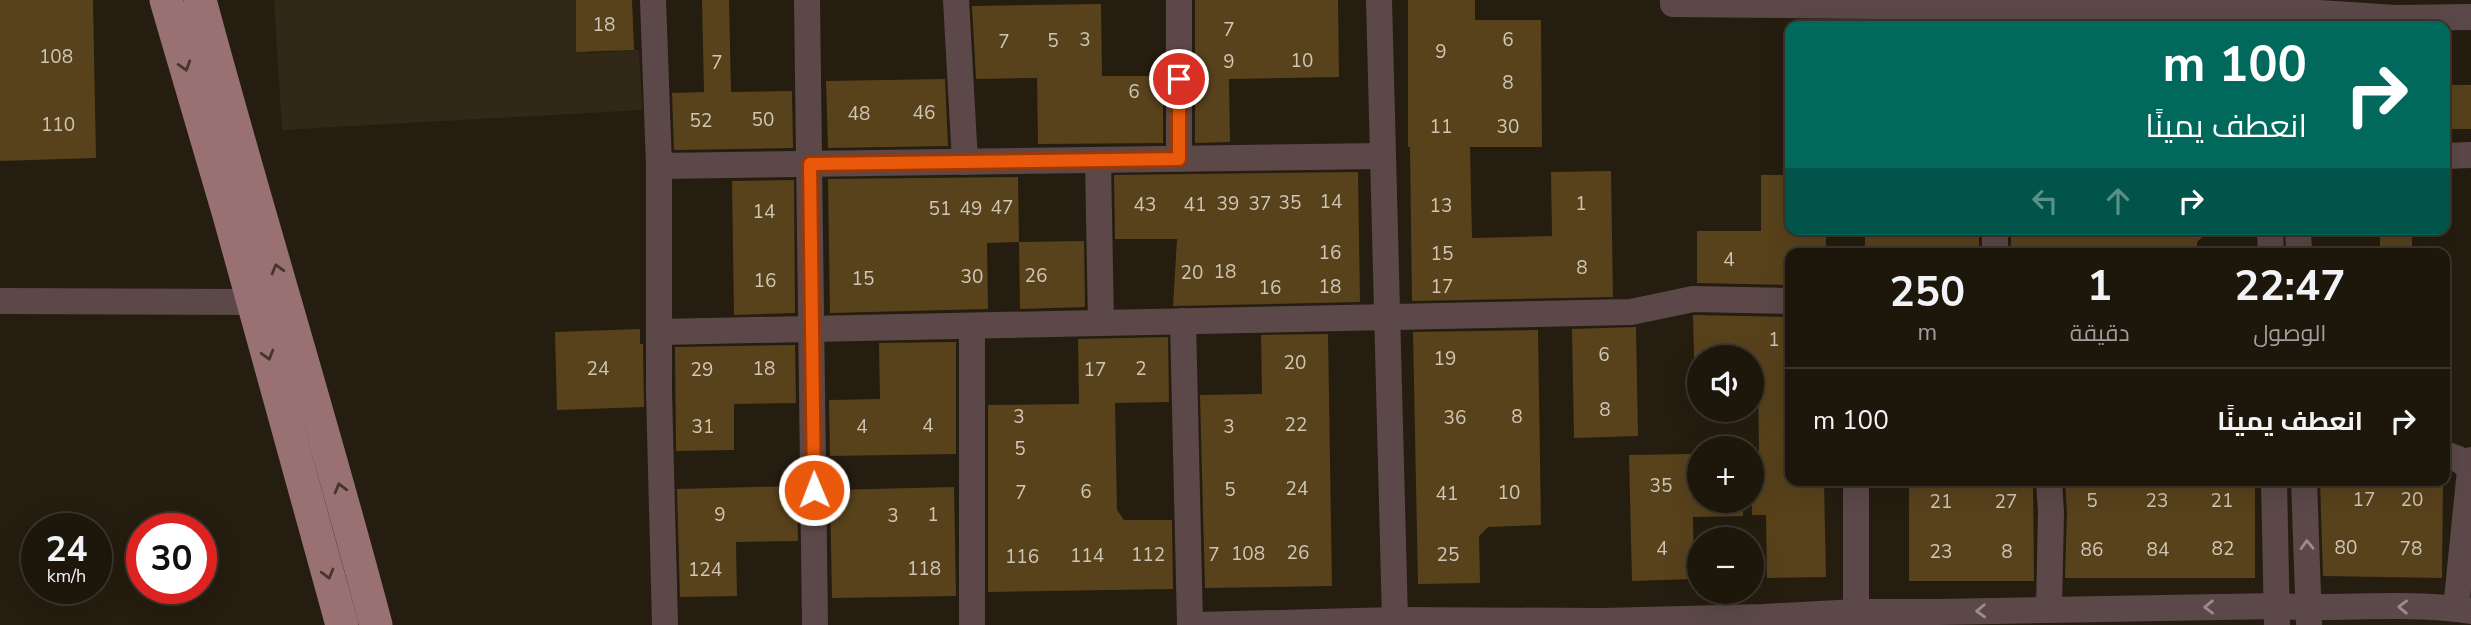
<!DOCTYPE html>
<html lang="ar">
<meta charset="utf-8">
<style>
body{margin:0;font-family:"Nunito Sans",Cairo,sans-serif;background:#292319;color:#f1f3f6;direction:rtl;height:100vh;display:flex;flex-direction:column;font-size:26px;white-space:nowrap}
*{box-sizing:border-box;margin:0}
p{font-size:23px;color:#a09f9d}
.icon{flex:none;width:38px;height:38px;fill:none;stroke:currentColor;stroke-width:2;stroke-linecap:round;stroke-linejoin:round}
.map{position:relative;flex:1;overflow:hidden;direction:ltr}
.details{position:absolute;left:1785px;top:248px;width:665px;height:238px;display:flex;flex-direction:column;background:#1c160b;border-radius:14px;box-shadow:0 7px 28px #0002,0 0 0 2px #3a352c;direction:rtl}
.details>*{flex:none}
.banner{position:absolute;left:1785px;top:21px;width:665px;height:214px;border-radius:14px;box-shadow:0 7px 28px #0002,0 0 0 2px #3a352c;direction:rtl;background:#00695c;color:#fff;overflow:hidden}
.buttons{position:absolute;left:1687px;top:345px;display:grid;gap:14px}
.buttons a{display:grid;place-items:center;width:77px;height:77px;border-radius:50%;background:#1c160b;box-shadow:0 7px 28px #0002,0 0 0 2px #3a352c;font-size:35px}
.speed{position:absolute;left:21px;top:513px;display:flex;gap:14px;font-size:35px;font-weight:700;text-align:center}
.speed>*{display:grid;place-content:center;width:91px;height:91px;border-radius:50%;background:#1c160b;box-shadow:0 7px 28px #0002,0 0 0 2px #3a352c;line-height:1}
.speed small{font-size:18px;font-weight:400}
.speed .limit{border:10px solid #d22;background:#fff;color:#111}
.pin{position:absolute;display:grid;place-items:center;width:60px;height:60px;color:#fff;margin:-30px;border:4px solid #fff;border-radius:50%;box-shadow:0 2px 7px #0007}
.me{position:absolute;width:77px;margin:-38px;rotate:359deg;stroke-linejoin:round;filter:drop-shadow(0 0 5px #0008)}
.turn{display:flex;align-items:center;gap:24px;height:147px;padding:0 28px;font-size:32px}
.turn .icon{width:91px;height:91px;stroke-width:2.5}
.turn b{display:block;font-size:49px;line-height:60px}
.lanes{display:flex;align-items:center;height:66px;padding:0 28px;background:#0003;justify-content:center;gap:35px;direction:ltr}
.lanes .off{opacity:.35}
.eta{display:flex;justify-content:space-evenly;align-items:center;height:119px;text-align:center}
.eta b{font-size:42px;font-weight:700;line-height:49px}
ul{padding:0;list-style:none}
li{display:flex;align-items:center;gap:21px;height:105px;padding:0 28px;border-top:2px solid #3a352c}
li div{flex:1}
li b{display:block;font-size:26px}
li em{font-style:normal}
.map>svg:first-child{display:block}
</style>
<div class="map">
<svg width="2471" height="625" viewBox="0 0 2471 625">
<rect width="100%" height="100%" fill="#251d0f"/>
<!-- medical -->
<polygon fill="#312818" points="274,0 584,0 587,53 639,50 642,110 282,130"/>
<!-- building -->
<g fill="#58421c">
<polygon points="0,0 93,0 96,158 0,161"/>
<polygon points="576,0 632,0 634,50 576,52"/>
<polygon points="702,0 729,0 731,92 792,91 793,148 674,150 672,93 704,92"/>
<polygon points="1195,0 1338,0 1339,77 1229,79 1230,142 1195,143"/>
<polygon points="1408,0 1475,0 1475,20 1541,20 1542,147 1470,147 1472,238 1552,236 1551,172 1611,171 1613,297 1412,301 1410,147 1408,147"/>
<polygon points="1101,4 1102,76 1163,76 1163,143 1038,144 1037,78 976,79 972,6"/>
<polygon points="945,79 948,146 828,148 826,81"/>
<rect x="2445" y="85" width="26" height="44"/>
<polygon points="1358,172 1360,302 1173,306 1177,239 1115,239 1114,175"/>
<polygon points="1761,175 1790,175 1790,229 1826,229 1826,254 1790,254 1790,285 1697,283 1697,231 1761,231"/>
<polygon points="1018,177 1019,242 987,243 988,309 830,313 828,179"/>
<polygon points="794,180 795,313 734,315 732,181"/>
<rect x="1865" y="229" width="114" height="25"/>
<polygon points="2011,229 2211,229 2197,242 2197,254 2011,254"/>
<rect x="2380" y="233" width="32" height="21"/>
<polygon points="1084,241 1085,307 1020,309 1019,242"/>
<polygon points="1693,315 1790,317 1790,481 1824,481 1826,577 1767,578 1766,515 1752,515 1752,453 1759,453 1758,372 1752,372 1752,357 1694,357"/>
<polygon points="1636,327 1638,436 1574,438 1572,329"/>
<polygon points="640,329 640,344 643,344 644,407 557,410 555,332"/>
<polygon points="1538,330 1541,525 1488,527 1479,536 1480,583 1418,584 1413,332"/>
<polygon points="1328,334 1332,586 1205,588 1200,395 1262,394 1261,335"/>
<polygon points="1168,337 1169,402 1115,403 1117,510 1124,520 1172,520 1173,589 988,592 988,405 1079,404 1078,339"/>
<polygon points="956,342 956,454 830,456 829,400 880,399 879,343"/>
<polygon points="795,345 796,403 734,404 734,450 676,451 675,347"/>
<polygon points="1692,454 1693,500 1743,500 1743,516 1693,517 1694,579 1632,581 1629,455"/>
<polygon points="1909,481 2033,481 2034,581 1909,581"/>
<polygon points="2065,481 2255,481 2255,578 2065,578 2067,512"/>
<polygon points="2320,481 2443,481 2442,578 2323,576"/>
<polygon points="797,486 798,541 736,542 737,596 680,597 677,489"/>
<polygon points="954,487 956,596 832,598 830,490"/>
</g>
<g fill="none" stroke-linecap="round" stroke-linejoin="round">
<!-- minor -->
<g stroke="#5c4849" stroke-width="26">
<polyline points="653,0 659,166 659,392 665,625"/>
<polyline points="807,0 815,625"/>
<polyline points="956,0 965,162"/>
<polyline points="1379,0 1395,620"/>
<polyline points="1673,0 1673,4 2272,10 2396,18 2471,17"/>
<polyline points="2445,156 2471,155"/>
<polyline points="1179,159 1179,0"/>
<polyline points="1098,160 1101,323"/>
<polyline points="659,166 1381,156"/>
<polyline points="1995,229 1995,254"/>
<polyline points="2270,229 2271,254"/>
<polyline points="2298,229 2299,254"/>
<polyline points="0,301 253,302"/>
<polyline points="1183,321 1190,625"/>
<polyline points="660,332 1631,312 1693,299 1790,301"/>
<polyline points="2445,454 2458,459 2471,469"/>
<polyline points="2274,481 2277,625"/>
<polyline points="2304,481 2309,623"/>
<polyline points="2049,609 2051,512 2049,481"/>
<polyline points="2456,609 2471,460"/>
<polyline points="1856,612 1856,481"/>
<polyline points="972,625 972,326"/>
<path d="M1198,625L1395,620L1602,621L1763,617L1856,612H1938L2277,606C2341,610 2407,601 2471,611"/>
</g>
<!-- major -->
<g stroke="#9a7173" stroke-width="33">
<polyline points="166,0 229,215 342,625"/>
<path d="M200,0C256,209 321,416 376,625"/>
</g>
</g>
<!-- one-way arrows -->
<defs><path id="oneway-chevron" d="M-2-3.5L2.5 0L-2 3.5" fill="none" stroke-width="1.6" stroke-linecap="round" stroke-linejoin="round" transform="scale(1.75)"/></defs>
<g stroke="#47342d">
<use href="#oneway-chevron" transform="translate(185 66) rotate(73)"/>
<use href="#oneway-chevron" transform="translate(277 269) rotate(-106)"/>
<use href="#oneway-chevron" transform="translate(268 355) rotate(74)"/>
<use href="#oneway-chevron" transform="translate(340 488) rotate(-105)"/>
<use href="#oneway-chevron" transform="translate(328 574) rotate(75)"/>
</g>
<g stroke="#9a8c89">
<use href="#oneway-chevron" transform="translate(2307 545) rotate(-92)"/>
<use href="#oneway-chevron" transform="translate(2209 607) rotate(179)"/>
<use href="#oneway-chevron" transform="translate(2403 607) rotate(-179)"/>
<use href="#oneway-chevron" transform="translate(1981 611) rotate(178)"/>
</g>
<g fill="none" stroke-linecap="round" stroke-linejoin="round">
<!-- route casing -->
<g stroke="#983908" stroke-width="18">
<polyline id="route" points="814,490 810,164 1179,159 1179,79"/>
</g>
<!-- route -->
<use href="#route" stroke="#ea580c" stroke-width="12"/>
</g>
<g text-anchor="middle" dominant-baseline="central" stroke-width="7" stroke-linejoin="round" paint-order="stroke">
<!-- number labels -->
<g font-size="19" fill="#cfc6b6">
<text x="604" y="25">18</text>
<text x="1229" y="30">7</text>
<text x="1085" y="40">3</text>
<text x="1508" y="40">6</text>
<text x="1053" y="41">5</text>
<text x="1004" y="42">7</text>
<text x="1441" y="52">9</text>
<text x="56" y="57">108</text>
<text x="1302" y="61">10</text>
<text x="1229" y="62">9</text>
<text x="717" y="63">7</text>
<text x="1508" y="83">8</text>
<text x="1134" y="92">6</text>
<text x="924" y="113">46</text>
<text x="859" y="114">48</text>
<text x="763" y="120">50</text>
<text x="701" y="121">52</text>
<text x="58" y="125">110</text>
<text x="1441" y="127">11</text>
<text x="1508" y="127">30</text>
<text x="1331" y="202">14</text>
<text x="1290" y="203">35</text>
<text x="1228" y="204">39</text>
<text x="1260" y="204">37</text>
<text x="1581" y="204">1</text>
<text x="1145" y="205">43</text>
<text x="1195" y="205">41</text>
<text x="1441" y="206">13</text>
<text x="1002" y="208">47</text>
<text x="940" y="209">51</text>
<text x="971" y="209">49</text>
<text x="764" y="212">14</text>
<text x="1330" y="253">16</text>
<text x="1442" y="254">15</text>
<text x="1729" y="260">4</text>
<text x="1582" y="268">8</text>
<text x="1225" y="272">18</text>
<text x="1192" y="273">20</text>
<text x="1036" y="276">26</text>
<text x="972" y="277">30</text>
<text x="863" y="279">15</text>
<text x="765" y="281">16</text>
<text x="1330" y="287">18</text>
<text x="1442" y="287">17</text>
<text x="1270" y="288">16</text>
<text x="1774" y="340">1</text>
<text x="1604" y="355">6</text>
<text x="1445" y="359">19</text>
<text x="1295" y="363">20</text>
<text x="598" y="369">24</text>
<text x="764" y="369">18</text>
<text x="1141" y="369">2</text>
<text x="702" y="370">29</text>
<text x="1095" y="370">17</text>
<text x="1605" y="410">8</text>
<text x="1019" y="417">3</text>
<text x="1517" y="417">8</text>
<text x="1455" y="418">36</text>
<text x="1296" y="425">22</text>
<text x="928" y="426">4</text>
<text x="703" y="427">31</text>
<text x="862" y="427">4</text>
<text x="1229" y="427">3</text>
<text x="1020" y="449">5</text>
<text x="1661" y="486">35</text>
<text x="1297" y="489">24</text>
<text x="1230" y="490">5</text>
<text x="1086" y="492">6</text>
<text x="1021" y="493">7</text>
<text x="1509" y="493">10</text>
<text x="1447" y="494">41</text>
<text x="2364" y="500">17</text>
<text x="2412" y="500">20</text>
<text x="2092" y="501">5</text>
<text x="2157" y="501">23</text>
<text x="2222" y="501">21</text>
<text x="1941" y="502">21</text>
<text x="2006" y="502">27</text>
<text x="720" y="515">9</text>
<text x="933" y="515">1</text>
<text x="893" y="516">3</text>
<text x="2346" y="548">80</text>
<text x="1662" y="549">4</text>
<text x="2223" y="549">82</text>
<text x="2411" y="549">78</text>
<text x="2092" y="550">86</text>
<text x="2158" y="550">84</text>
<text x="1941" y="552">23</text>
<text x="2007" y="552">8</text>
<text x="1298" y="553">26</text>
<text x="1248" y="554">108</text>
<text x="1148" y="555">112</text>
<text x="1214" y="555">7</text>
<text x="1448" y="555">25</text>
<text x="1087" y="556">114</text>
<text x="1022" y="557">116</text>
<text x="924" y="569">118</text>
<text x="705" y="570">124</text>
</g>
</g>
</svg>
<div class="buttons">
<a><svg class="icon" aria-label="sound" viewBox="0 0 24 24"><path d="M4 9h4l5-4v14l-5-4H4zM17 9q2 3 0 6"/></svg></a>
<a>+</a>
<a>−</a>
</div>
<div class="speed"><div>24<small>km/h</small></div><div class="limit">30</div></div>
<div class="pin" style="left:1179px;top:79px;background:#d93025"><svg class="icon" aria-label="arrive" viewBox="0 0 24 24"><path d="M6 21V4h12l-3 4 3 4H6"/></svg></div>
<svg class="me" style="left:814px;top:490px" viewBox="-20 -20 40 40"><circle r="17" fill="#ea580c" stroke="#fff" stroke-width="3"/><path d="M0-11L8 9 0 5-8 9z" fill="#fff"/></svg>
<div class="banner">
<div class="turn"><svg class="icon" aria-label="right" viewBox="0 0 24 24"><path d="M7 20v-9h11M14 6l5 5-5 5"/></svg><div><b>100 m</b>انعطف يمينًا</div></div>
<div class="lanes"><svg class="icon off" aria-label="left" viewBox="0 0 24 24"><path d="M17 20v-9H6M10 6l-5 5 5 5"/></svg><svg class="icon off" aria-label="ahead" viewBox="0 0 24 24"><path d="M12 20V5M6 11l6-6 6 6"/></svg><svg class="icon" aria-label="right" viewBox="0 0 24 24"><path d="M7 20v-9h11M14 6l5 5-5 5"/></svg></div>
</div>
<section class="details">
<div class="eta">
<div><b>22:47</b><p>الوصول</p></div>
<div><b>1</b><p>دقيقة</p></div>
<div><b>250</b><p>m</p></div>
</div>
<ul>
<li><svg class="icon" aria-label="right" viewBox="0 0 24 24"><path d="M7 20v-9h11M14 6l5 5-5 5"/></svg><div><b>انعطف يمينًا</b></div><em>100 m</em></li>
</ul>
</section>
</div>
